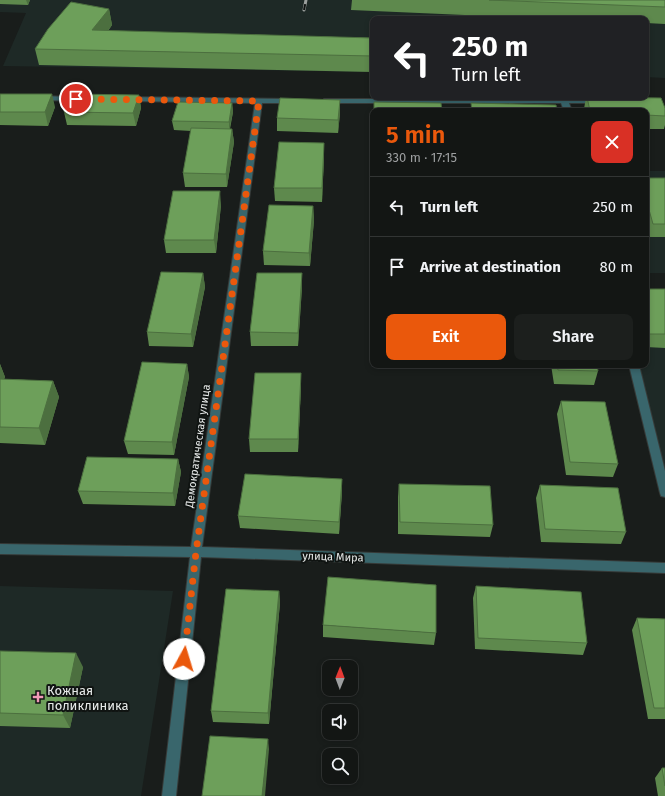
<!DOCTYPE html>
<meta charset="utf-8">
<style>
body{margin:0;font-family:"Fira Sans",sans-serif;background:#1c1f1d;color:#f1f3f6;height:100vh;display:flex;flex-direction:column;font-size:15px;white-space:nowrap}
*{box-sizing:border-box;margin:0}
p{font-size:13px;color:#9d9fa0}
.icon{flex:none;width:22px;height:22px;fill:none;stroke:currentColor;stroke-width:2;stroke-linecap:round;stroke-linejoin:round}
.map{position:relative;flex:1;overflow:hidden}
.side{position:absolute;left:370px;top:108px;width:279px;height:260px;display:flex;flex-direction:column;background:#131614;border-radius:8px;box-shadow:0 2px 6px #0003,0 0 0 1px #323534}
.side>*{flex:none}
.hud{position:absolute;left:370px;top:16px;width:279px;height:84px;border-radius:8px;box-shadow:0 2px 6px #0003,0 0 0 1px #323534;background:#202124;color:#fff;overflow:hidden}
.needle{width:26px;rotate:1deg}
.buttons{position:absolute;left:322px;top:660px;display:grid;gap:8px}
.buttons a{display:grid;place-items:center;width:36px;height:36px;border-radius:8px;background:#131614;box-shadow:0 2px 6px #0003,0 0 0 1px #323534;font-size:20px}
.pin{position:absolute;display:grid;place-items:center;width:34px;height:34px;color:#fff;margin:-17px;border:2px solid #fff;border-radius:50%;box-shadow:0 1px 4px #0007}
.me{position:absolute;width:44px;margin:-22px;rotate:6deg;stroke-linejoin:round;filter:drop-shadow(0 0 3px #0008)}
.turn{display:flex;align-items:center;gap:14px;height:84px;padding:0 16px;font-size:18px}
.turn .icon{width:52px;height:52px;stroke-width:2.5}
.turn b{display:block;font-size:28px;line-height:34px}
.round{display:grid;place-items:center;flex:none;width:42px;height:42px;border-radius:8px;background:#1c1f1d}
.overview{display:flex;align-items:center;justify-content:space-between;height:68px;padding:0 16px}
h1{font-size:24px;font-weight:600;line-height:30px;color:#ea580c}
.button{display:flex;gap:8px;margin-top:auto;padding:8px 16px}
.button a{flex:1;height:46px;border-radius:8px;background:#ea580c;color:#fff;font-size:16px;font-weight:600;line-height:46px;text-align:center}
.button a+a{background:#1c1f1d;color:#f1f3f6}
ul{padding:0;list-style:none}
li{display:flex;align-items:center;gap:12px;height:60px;padding:0 16px;border-top:1px solid #323534}
li div{flex:1}
li b{display:block;font-size:15px}
li em{font-style:normal}
.map>svg:first-child{display:block}
</style>
<div class="map">
<svg width="665" height="796" viewBox="0 0 665 796">
<rect width="100%" height="100%" fill="#191d1b"/>
<!-- built -->
<g fill="#1e2926">
<polygon points="0,0 665,0 665,78 646,77 646,19 373,19 373,72 3,66 26,13 0,12"/>
<rect x="646" y="171" width="19" height="102"/>
<polygon points="646,299 665,299 665,469 638,365 646,365"/>
<polygon points="0,586 173,591 141,796 0,796"/>
</g>
<g fill="none" stroke-linecap="round" stroke-linejoin="round">
<!-- minor casing -->
<g stroke="#363a38" stroke-width="2">
<g id="minor">
<polygon points="36,96 81,97 85,99 81,101 39,100 35,98"/>
<polygon points="124,97 293,99 297,101 293,103 262,103 202,547 665,563 665,573 201,557 176,796 162,796 190,557 0,554 0,544 191,547 255,103 127,101 124,101"/>
<polygon points="324,99 599,99 603,101 599,103 569,103 572,111 564,111 561,103 327,103 323,101"/>
<polygon points="629,365 639,365 665,471 665,497 661,496 660,493"/>
</g>
</g>
<!-- minor -->
<use href="#minor" fill="#39666c" fill-rule="evenodd"/>
<!-- rail casing -->
<g stroke="#9b9f9d" stroke-width="3">
<polyline id="rail" points="304,10 306,0"/>
</g>
<!-- rail -->
<use href="#rail" stroke="#101412" stroke-width="2" stroke-dasharray="6" stroke-linecap="butt"/>
</g>
<!-- wall -->
<g fill="#5e894d">
<polygon points="0,0 30,0 28,5 0,4"/>
<polygon points="352,0 665,0 665,24 646,23 646,19 556,19 351,10"/>
<polygon points="109,9 112,25 108,31 373,38 373,72 39,65 35,49"/>
<polygon points="0,94 55,107 48,126 0,125"/>
<polygon points="139,95 141,108 136,126 67,125 64,112"/>
<polygon points="586,97 625,97 665,108 665,125 664,129 646,129 646,111 584,111 584,109"/>
<polygon points="340,100 340,113 338,133 277,131 277,118"/>
<polygon points="232,103 233,112 230,129 232,129 234,142 227,187 185,187 183,173 191,131 174,130 172,121"/>
<polygon points="324,143 324,156 322,202 275,201 274,188"/>
<polygon points="646,178 665,178 665,237 649,237 646,226"/>
<polygon points="221,205 216,253 166,253 164,240"/>
<polygon points="313,206 314,220 310,266 264,265 263,251"/>
<polygon points="203,273 205,287 193,347 149,346 147,332"/>
<polygon points="302,287 298,346 251,346 250,332"/>
<polygon points="646,289 665,289 665,348 646,347"/>
<polygon points="0,364 5,377 4,379 53,381 59,397 45,445 0,443"/>
<polygon points="187,364 189,377 174,455 128,454 124,441"/>
<polygon points="551,365 597,365 598,371 594,385 554,384"/>
<polygon points="301,373 301,386 298,452 250,452 249,439"/>
<polygon points="561,401 618,464 613,477 566,475 557,414"/>
<polygon points="178,459 181,472 175,506 83,504 78,491"/>
<polygon points="342,479 342,492 339,534 240,528 238,516"/>
<polygon points="399,484 493,525 490,537 398,534 398,497"/>
<polygon points="540,485 626,532 621,544 541,542 536,498"/>
<polygon points="476,586 587,643 583,655 475,649 473,598"/>
<polygon points="279,591 280,603 269,724 213,722 211,711"/>
<polygon points="637,618 665,619 665,719 648,719 632,630"/>
<polygon points="323,625 436,633 434,645 323,637"/>
<polygon points="0,651 83,667 70,728 0,726"/>
<polygon points="662,768 665,768 665,796 658,796 655,778"/>
</g>
<!-- shaded-wall -->
<g fill="#4c6f3f">
<polygon points="26,0 30,0 28,5"/>
<polygon points="109,9 112,25 96,47 92,30"/>
<polygon points="52,94 55,107 48,126 45,112"/>
<polygon points="139,95 141,108 136,126 133,113"/>
<polygon points="340,100 340,113 338,133 338,120"/>
<polygon points="232,103 233,112 229,131 229,122"/>
<polygon points="232,129 234,142 227,187 226,174"/>
<polygon points="324,143 324,156 322,202 322,188"/>
<polygon points="220,191 221,205 216,253 214,240"/>
<polygon points="313,206 314,220 310,266 309,253"/>
<polygon points="203,273 205,287 193,347 191,334"/>
<polygon points="302,273 302,287 298,346 298,333"/>
<polygon points="0,364 5,377 0,391"/>
<polygon points="187,364 189,377 174,455 172,442"/>
<polygon points="301,373 301,386 298,452 298,439"/>
<polygon points="53,381 59,397 45,445 39,428"/>
<polygon points="178,459 181,472 175,506 173,493"/>
<polygon points="342,479 342,492 339,534 339,522"/>
<polygon points="279,591 280,603 269,724 268,713"/>
<polygon points="76,653 83,667 70,728 63,715"/>
<polygon points="268,739 269,749 265,796 262,796"/>
</g>
<!-- building -->
<g fill="#6d9f5a" stroke="#4c6f3f">
<polygon points="489,0 665,0 665,7"/>
<polygon points="71,2 109,9 92,30 373,38 373,56 35,49 48,29"/>
<polygon points="0,94 52,94 45,112 0,112"/>
<polygon points="70,94 139,95 133,113 64,112"/>
<polygon points="587,97 661,98 665,108 665,116 646,115 646,111 590,111"/>
<polygon points="280,98 340,100 338,120 277,118"/>
<polygon points="178,102 232,103 229,122 172,121"/>
<polygon points="374,102 441,103 442,111 374,111"/>
<polygon points="471,103 556,105 557,111 472,111"/>
<polygon points="191,128 232,129 226,174 183,173"/>
<polygon points="279,142 324,143 322,188 274,188"/>
<polygon points="646,178 665,178 665,224 653,224 646,199"/>
<polygon points="173,191 220,191 214,240 164,240"/>
<polygon points="269,205 313,206 309,253 263,251"/>
<polygon points="161,272 203,273 191,334 147,332"/>
<polygon points="257,273 302,273 298,333 250,332"/>
<rect x="646" y="289" width="19" height="45"/>
<polygon points="142,362 187,364 172,442 124,441"/>
<polygon points="557,365 597,365 598,371 558,370"/>
<polygon points="255,373 301,373 298,439 249,439"/>
<polygon points="0,379 53,381 39,428 0,427"/>
<polygon points="561,401 605,402 618,464 570,462"/>
<polygon points="87,457 178,459 173,493 78,491"/>
<polygon points="245,474 342,479 339,522 238,516"/>
<polygon points="399,484 490,486 493,525 400,522"/>
<polygon points="540,485 618,488 626,532 545,529"/>
<polygon points="328,577 436,585 436,633 323,625"/>
<polygon points="476,586 581,592 587,643 478,638"/>
<polygon points="226,589 279,591 268,713 211,711"/>
<polygon points="637,618 665,619 665,708 654,708"/>
<polygon points="0,651 76,653 63,715 0,713"/>
<polygon points="210,736 268,739 262,796 202,796"/>
<polygon points="662,768 665,768 665,786"/>
</g>
<g fill="none" stroke-linecap="round" stroke-linejoin="round">
<!-- route -->
<polyline stroke="#ea580c" stroke-width="7" stroke-dasharray="0 12.6" points="76,99 259,101 196,552 184,659"/>
</g>
<!-- markers -->
<path fill="#f09ab7" stroke="#101412" stroke-width="1.5" d="M36 691h4v4h4v4h-4v4h-4v-4h-4v-4h4z"/>
<g text-anchor="middle" dominant-baseline="central" stroke-width="4" stroke-linejoin="round" paint-order="stroke">
<!-- street labels -->
<g font-size="11" fill="#e6e9e8" stroke="#101412">
<text transform="translate(198 446) rotate(-82)">Демократическая улица</text>
<text transform="translate(333 557) rotate(2)">улица Мира</text>
</g>
<!-- near-poi labels -->
<g font-size="13" fill="#e6e9e8" stroke="#101412" text-anchor="start">
<text x="47" y="690">Кожная<tspan x="47" dy="15">поликлиника</tspan></text>
</g>
</g>
</svg>
<div class="buttons">
<a><svg class="needle" viewBox="-14 -14 28 28"><path d="M0-13l5 13h-10z" fill="#e53935"/><path d="M0 13l5-13h-10z" fill="#9d9fa0"/></svg></a>
<a><svg class="icon" aria-label="sound" viewBox="0 0 24 24"><path d="M4 9h4l5-4v14l-5-4H4zM17 9q2 3 0 6"/></svg></a>
<a><svg class="icon" aria-label="search" viewBox="0 0 24 24"><circle cx="10" cy="10" r="6"/><path d="M15 15l6 6"/></svg></a>
</div>
<div class="pin" style="left:76px;top:99px;background:#d93025"><svg class="icon" aria-label="arrive" viewBox="0 0 24 24"><path d="M6 21V4h12l-3 4 3 4H6"/></svg></div>
<svg class="me" style="left:184px;top:659px" viewBox="-20 -20 40 40"><circle r="19" fill="#fff"/><path d="M0-13L10 11 0 6-10 11z" fill="#ea580c"/></svg>
<div class="hud">
<div class="turn"><svg class="icon" aria-label="left" viewBox="0 0 24 24"><path d="M17 20v-9H6M10 6l-5 5 5 5"/></svg><div><b>250 m</b>Turn left</div></div>
</div>
<section class="side">
<div class="overview"><div><h1>5 min</h1><p>330 m · 17:15</p></div><a class="round" style="background:#d93025;color:#fff"><svg class="icon" aria-label="close" viewBox="0 0 24 24"><path d="M6 6l12 12M18 6L6 18"/></svg></a></div>
<ul>
<li><svg class="icon" aria-label="left" viewBox="0 0 24 24"><path d="M17 20v-9H6M10 6l-5 5 5 5"/></svg><div><b>Turn left</b></div><em>250 m</em></li>
<li><svg class="icon" aria-label="arrive" viewBox="0 0 24 24"><path d="M6 21V4h12l-3 4 3 4H6"/></svg><div><b>Arrive at destination</b></div><em>80 m</em></li>
</ul>
<div class="button"><a>Exit</a><a>Share</a></div>
</section>
</div>
